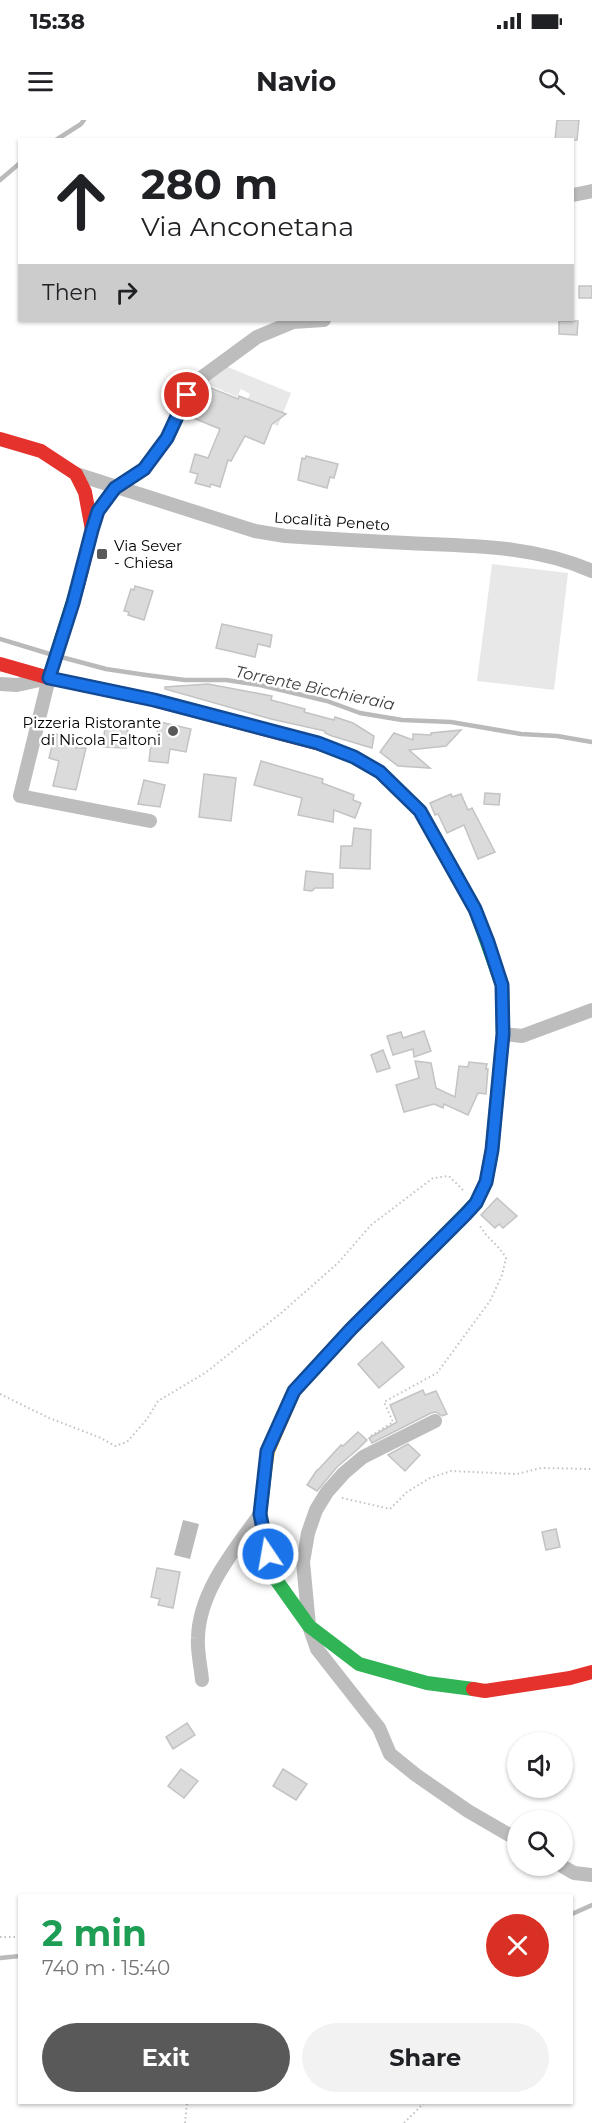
<!DOCTYPE html>
<meta charset="utf-8">
<style>
body{margin:0;font-family:Montserrat,sans-serif;background:#f2f2f2;color:#202124;height:100vh;display:flex;flex-direction:column;font-size:22px;white-space:nowrap}
*{box-sizing:border-box;margin:0}
p{font-size:20px;color:#757577}
.icon{flex:none;width:33px;height:33px;fill:none;stroke:currentColor;stroke-width:2;stroke-linecap:round;stroke-linejoin:round}
.map{position:relative;flex:1;overflow:hidden}
.details{position:absolute;left:18px;top:1774px;width:555px;height:210px;display:flex;flex-direction:column;background:#fff;border-radius:0px;box-shadow:0 2px 4px #0004}
.details>*{flex:none}
.banner{position:absolute;left:18px;top:18px;width:556px;height:183px;border-radius:0px;box-shadow:0 2px 4px #0004;background:#fff;color:#202124;overflow:hidden}
.tools{position:absolute;left:507px;top:1612px;display:grid;gap:12px}
.tools a{display:grid;place-items:center;width:66px;height:66px;border-radius:50%;background:#fff;box-shadow:0 2px 4px #0004;font-size:30px}
.pin{position:absolute;display:grid;place-items:center;width:51px;height:51px;color:#fff;margin:-26px;border:3px solid #fff;border-radius:50%;box-shadow:0 2px 6px #0007}
.me{position:absolute;width:66px;margin:-33px;rotate:348deg;stroke-linejoin:round;filter:drop-shadow(0 0 4px #0008)}
.turn{display:flex;align-items:center;gap:21px;height:126px;padding:0 24px;font-size:27px}
.turn .icon{width:78px;height:78px;stroke-width:2.5}
.turn b{display:block;font-size:42px;line-height:51px}
.then{display:flex;align-items:center;height:57px;padding:0 24px;background:#0003;gap:12px;font-size:22px}
.round{display:grid;place-items:center;flex:none;width:63px;height:63px;border-radius:32px;background:#f2f2f2}
.headline{display:flex;align-items:center;justify-content:space-between;height:102px;padding:0 24px}
h1{font-size:36px;font-weight:700;line-height:45px;color:#1e9e55}
.cta{display:flex;gap:12px;margin-top:auto;padding:12px 24px}
.cta a{flex:1;height:69px;border-radius:36px;background:#595959;color:#fff;font-size:24px;font-weight:700;line-height:69px;text-align:center}
.cta a+a{background:#f2f2f2;color:#202124}
.status{display:flex;justify-content:space-between;align-items:center;height:42px;padding:0 30px;background:#fff;direction:ltr}
.status svg{height:16px;fill:currentColor}
header{display:flex;justify-content:space-between;align-items:center;height:78px;padding:0 24px;background:#fff;font-size:27px;font-weight:700}
.map>svg:first-child{display:block}
</style>
<div class="status"><b>15:38</b><svg viewBox="0 0 49 12"><path d="M0 12V9h3v3zM5 12V6h3v6zM10 12V3h3v9zM15 12V0h3v12zM26 1h20v11H26zM47 4h2v5h-2z"/></svg></div>
<header><svg class="icon" aria-label="menu" viewBox="0 0 24 24"><path d="M4 6h16M4 12h16M4 18h16"/></svg>Navio<svg class="icon" aria-label="search" viewBox="0 0 24 24"><circle cx="10" cy="10" r="6"/><path d="M15 15l6 6"/></svg></header>
<div class="map">
<svg width="592" height="2003" viewBox="0 0 592 2003">
<rect width="100%" height="100%" fill="#fff"/>
<!-- green -->
<g fill="#e8e8e8">
<polygon points="223,245 291,273 278,306 242,291 250,274 241,269 237,277 205,263"/>
<polygon points="492,444 568,453 554,570 477,561"/>
</g>
<!-- water -->
<polygon fill="#bababa" points="183,1400 199,1404 190,1439 174,1435"/>
<g fill="none" stroke-linecap="round" stroke-linejoin="round">
<!-- stream -->
<g stroke="#bababa" stroke-width="4.5">
<polyline points="56,20 81,4 84,0"/>
<polyline points="0,60 20,43"/>
<polyline points="0,519 53,535"/>
<polyline points="61,537 106,549 146,555 185,560 226,560 260,565 327,581 360,593 402,600 451,602 521,614 557,616 592,622"/>
<polyline points="572,1794 592,1785"/>
<polyline points="0,1838 20,1836"/>
</g>
</g>
<!-- building -->
<g fill="#dbdbdb" stroke="#c3c3c3" stroke-width="1.5">
<polygon points="557,0 579,0 577,20 555,20"/>
<rect x="579" y="166" width="13" height="12"/>
<polygon points="559,201 578,201 577,215 559,214"/>
<polygon points="206,266 238,279 239,276 286,294 272,304 264,324 245,316 231,341 228,340 220,367 211,364 210,367 195,363 198,354 190,352 195,334 208,338 220,309 191,297 203,268"/>
<polygon points="306,336 338,344 334,358 330,357 327,368 298,360 302,338 305,339"/>
<polygon points="135,466 153,471 144,500 128,495 129,492 124,491 131,469 134,470"/>
<polygon points="222,504 272,515 270,527 258,524 255,537 216,528"/>
<polygon points="208,564 272,576 271,580 305,589 304,592 334,600 335,597 353,603 374,616 372,628 332,616 325,613 325,611 271,599 165,569 165,567"/>
<polygon points="160,602 191,609 186,632 170,629 168,643 149,641 151,624 154,625"/>
<polygon points="105,606 128,608 126,628 103,627"/>
<polygon points="461,610 446,626 409,630 430,648 398,646 380,632 394,613 413,620 413,614 431,615 431,613"/>
<polygon points="55,614 66,616 65,619 77,622 76,628 86,628 76,670 53,666 59,641 49,638"/>
<polygon points="261,641 323,659 322,663 354,675 353,680 361,683 355,698 334,690 333,702 298,695 302,678 254,665"/>
<polygon points="204,654 236,658 231,701 199,697"/>
<polygon points="144,660 165,665 160,687 138,684"/>
<polygon points="485,673 500,674 499,685 484,684"/>
<polygon points="451,674 452,677 461,674 468,690 472,688 495,732 478,739 464,705 447,713 438,694 435,695 430,683"/>
<polygon points="354,708 371,710 370,749 340,748 341,726 352,726"/>
<polygon points="306,751 333,754 333,768 315,768 312,771 304,770"/>
<polygon points="424,911 431,931 414,937 413,929 393,935 387,916 401,912 403,918"/>
<polygon points="383,930 390,948 377,952 371,935"/>
<polygon points="415,941 431,943 436,968 455,977 459,946 468,947 469,942 487,944 486,949 488,949 486,974 478,973 468,995 444,984 443,988 434,984 404,992 396,965 419,958"/>
<polygon points="497,1078 517,1096 503,1108 499,1104 495,1108 481,1095"/>
<polygon points="382,1222 404,1247 379,1268 358,1244"/>
<polygon points="423,1270 425,1275 436,1271 447,1294 442,1296 436,1292 431,1293 372,1323 369,1318 397,1302 390,1285"/>
<polygon points="358,1312 367,1320 358,1329 337,1347 317,1371 307,1365 317,1350 318,1350 341,1325 343,1326"/>
<polygon points="408,1324 420,1335 405,1351 388,1335"/>
<polygon points="556,1409 560,1427 546,1430 542,1412"/>
<polygon points="157,1448 180,1452 173,1488 158,1485 160,1479 151,1477"/>
<polygon points="187,1603 195,1615 173,1629 166,1617"/>
<polygon points="181,1649 198,1661 184,1678 168,1666"/>
<polygon points="283,1649 307,1664 296,1680 273,1666"/>
</g>
<g fill="none" stroke-linecap="round" stroke-linejoin="round">
<!-- path -->
<g stroke="#c2c2c2" stroke-width="2" stroke-dasharray="1.5 3" stroke-linecap="butt">
<polyline points="0,1274 49,1298 101,1318 115,1326 127,1322 147,1299 158,1281 205,1253 280,1194 338,1143 371,1105 433,1058 449,1056 465,1072"/>
<path d="M371,1316L393,1302L384,1282L437,1253L490,1181L502,1155L506,1138C499,1125 486,1118 479,1104"/>
<polyline points="342,1378 390,1389 407,1372 430,1358 451,1351 517,1354 541,1348 592,1349"/>
<polyline points="0,1817 20,1817"/>
<polyline points="185,2003 187,1983"/>
<polyline points="404,2003 424,1983"/>
</g>
<!-- street -->
<g stroke="#bdbdbd" stroke-width="14">
<polyline points="573,75 592,71"/>
<path d="M76,354L255,411L285,416C333,419 381,422 429,424C484,426 540,428 592,451"/>
<polyline points="92,407 98,391 115,368 144,349 167,318 187,275 197,261 257,217 293,202 324,200"/>
<polyline points="0,564 17,565 49,558 20,676 150,701"/>
<polyline points="503,914 522,916 592,890"/>
<polyline points="435,1301 363,1337 344,1353 327,1372 316,1390 308,1413 303,1442 309,1506 317,1529 379,1608 390,1634 416,1655 468,1691 518,1720"/>
<path d="M202,1560C201,1547 197,1532 198,1518C199,1471 234,1431 260,1394"/>
<polyline points="562,1746 574,1753 592,1755"/>
</g>
<!-- fast -->
<g stroke="#30b455" stroke-width="14">
<polyline points="49,558 78,465"/>
<polyline points="320,624 354,637 380,652 420,691 475,789 502,865 503,914 492,1030 486,1062 476,1083 431,1129"/>
<polyline points="265,1351 260,1394 272,1454 309,1506 359,1544 427,1563 473,1569"/>
</g>
<!-- slow -->
<polyline stroke="#ff9f0a" stroke-width="14" points="265,1351 268,1331 294,1271 351,1209 431,1129"/>
<!-- jam -->
<g stroke="#e5322d" stroke-width="14">
<polyline points="0,319 41,331 76,354 85,372 92,410 78,465"/>
<polyline points="0,544 49,558 154,580 320,624"/>
<polyline points="473,1569 485,1571 570,1558 592,1552"/>
</g>
</g>
<g fill="none" stroke-linecap="round" stroke-linejoin="round">
<!-- route casing -->
<g stroke="#114b97" stroke-width="15">
<polyline id="route" points="187,275 167,318 144,349 115,368 98,391 92,410 73,483 49,558 154,580 318,623 354,637 380,652 420,691 475,789 488,822 502,865 503,914 492,1030 486,1062 476,1083 466,1094 351,1209 294,1271 267,1331 260,1394 268,1434"/>
</g>
<!-- route -->
<use href="#route" stroke="#1a73e8" stroke-width="10"/>
</g>
<!-- markers -->
<g fill="#595959" stroke="#fff" stroke-width="2">
<rect x="96" y="428" width="12" height="12" rx="3"/>
<circle cx="173" cy="611" r="6"/>
</g>
<g text-anchor="middle" dominant-baseline="central" stroke-width="5" stroke-linejoin="round" paint-order="stroke">
<!-- street labels -->
<g font-size="15" fill="#000" stroke="#fff">
<text transform="translate(332 401) rotate(4)">Località Peneto</text>
</g>
<!-- poi labels -->
<g font-size="15" fill="#000" stroke="#fff" text-anchor="start">
<text x="114" y="425">Via Sever<tspan x="114" dy="17">- Chiesa</tspan></text>
<text x="161" y="602" text-anchor="end">Pizzeria Ristorante<tspan x="161" dy="17">di Nicola Faltoni</tspan></text>
</g>
<!-- water labels -->
<g font-size="16" font-style="italic" fill="#3d3d3d" stroke="#fff">
<text transform="translate(315 568) rotate(12)">Torrente Bicchieraia</text>
</g>
</g>
</svg>
<div class="tools">
<a><svg class="icon" aria-label="sound" viewBox="0 0 24 24"><path d="M4 9h4l5-4v14l-5-4H4zM17 9q2 3 0 6"/></svg></a>
<a><svg class="icon" aria-label="search" viewBox="0 0 24 24"><circle cx="10" cy="10" r="6"/><path d="M15 15l6 6"/></svg></a>
</div>
<div class="pin" style="left:187px;top:275px;background:#d93025"><svg class="icon" aria-label="arrive" viewBox="0 0 24 24"><path d="M6 21V4h12l-3 4 3 4H6"/></svg></div>
<svg class="me" style="left:268px;top:1434px" viewBox="-20 -20 40 40"><circle r="17" fill="#1a73e8" stroke="#fff" stroke-width="3"/><path d="M0-11L8 9 0 5-8 9z" fill="#fff"/></svg>
<div class="banner">
<div class="turn"><svg class="icon" aria-label="ahead" viewBox="0 0 24 24"><path d="M12 20V5M6 11l6-6 6 6"/></svg><div><b>280 m</b>Via Anconetana</div></div>
<div class="then">Then<svg class="icon" aria-label="right" viewBox="0 0 24 24"><path d="M7 20v-9h11M14 6l5 5-5 5"/></svg></div>
</div>
<section class="details">
<div class="headline"><div><h1>2 min</h1><p>740 m · 15:40</p></div><a class="round" style="background:#d93025;color:#fff"><svg class="icon" aria-label="close" viewBox="0 0 24 24"><path d="M6 6l12 12M18 6L6 18"/></svg></a></div>
<div class="cta"><a>Exit</a><a>Share</a></div>
</section>
</div>
